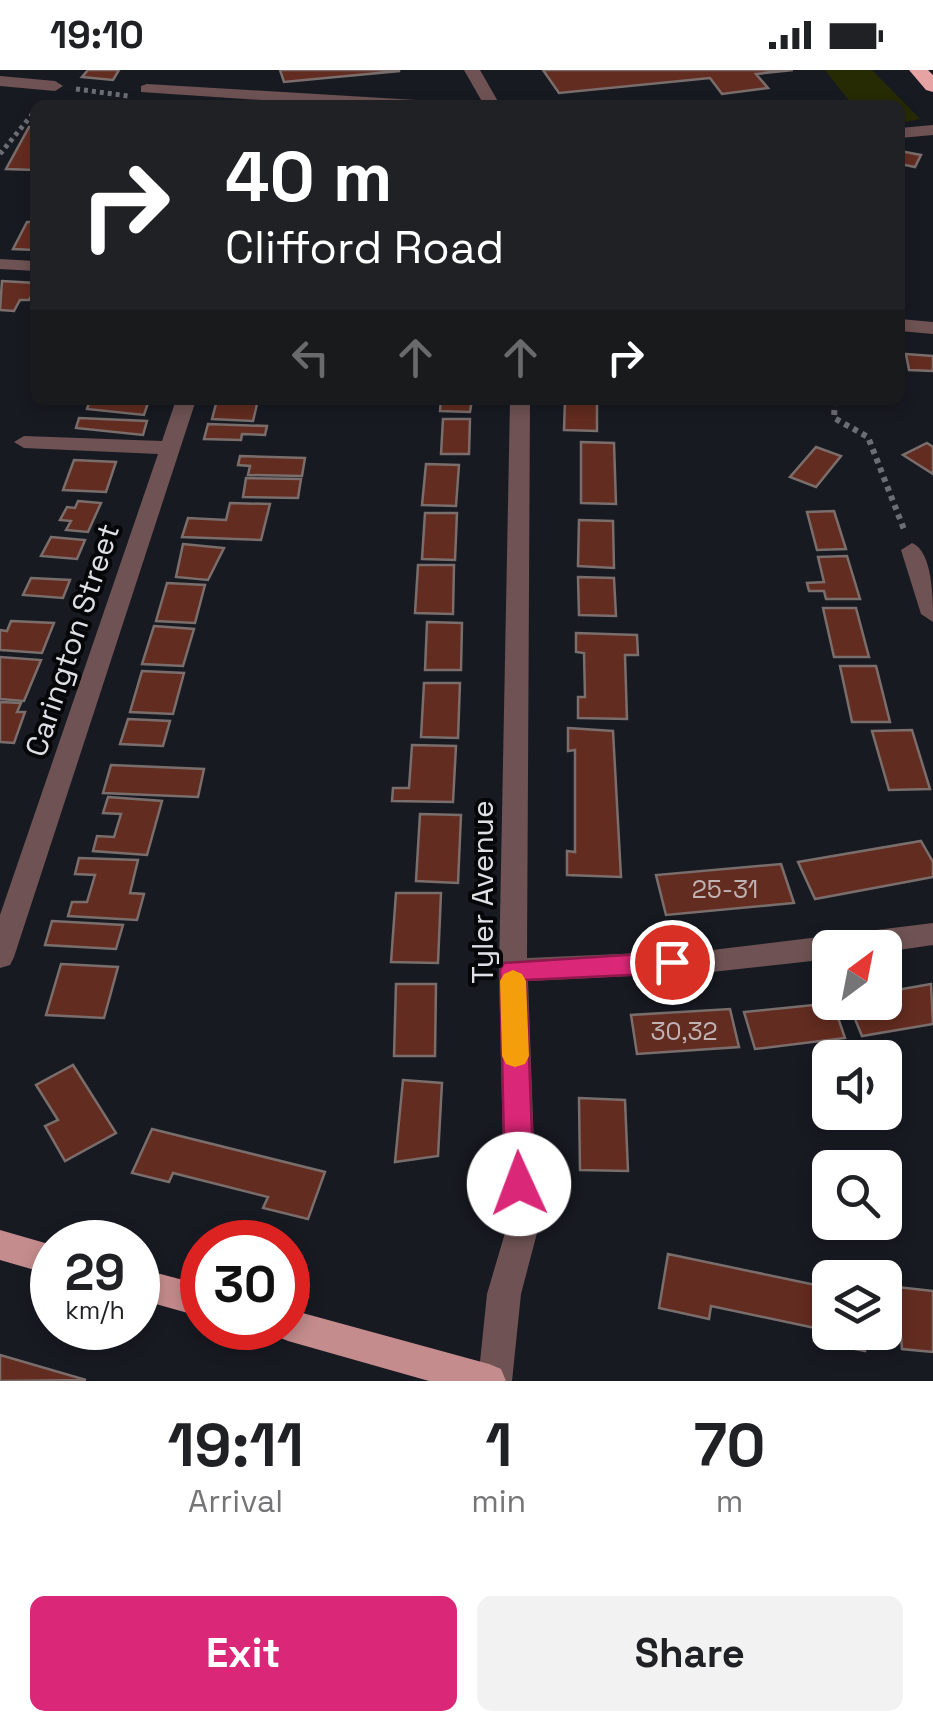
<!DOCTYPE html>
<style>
body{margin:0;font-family:"Space Grotesk",sans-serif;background:#f2f2f2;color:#202124;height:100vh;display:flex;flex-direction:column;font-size:38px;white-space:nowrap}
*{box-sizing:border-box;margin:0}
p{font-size:32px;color:#757577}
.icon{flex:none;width:55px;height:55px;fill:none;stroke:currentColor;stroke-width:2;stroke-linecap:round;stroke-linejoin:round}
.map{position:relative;height:1311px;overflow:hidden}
.panel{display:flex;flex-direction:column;background:#fff;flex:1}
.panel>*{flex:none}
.guide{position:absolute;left:30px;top:30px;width:875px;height:305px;border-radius:15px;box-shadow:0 5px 15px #0003;background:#202124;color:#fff;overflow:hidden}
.needle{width:65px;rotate:32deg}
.tools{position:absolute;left:812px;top:860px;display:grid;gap:20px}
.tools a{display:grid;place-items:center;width:90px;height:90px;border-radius:15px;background:#fff;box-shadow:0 5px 15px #0003;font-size:50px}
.speed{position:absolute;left:30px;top:1150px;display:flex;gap:20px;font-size:50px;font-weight:700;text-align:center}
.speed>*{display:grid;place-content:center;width:130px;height:130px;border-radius:50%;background:#fff;box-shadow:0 5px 15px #0003;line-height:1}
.speed small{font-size:25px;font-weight:400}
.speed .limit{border:15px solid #d22;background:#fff;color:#111}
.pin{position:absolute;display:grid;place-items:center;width:85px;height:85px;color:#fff;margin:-42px;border:5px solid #fff;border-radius:50%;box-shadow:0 2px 10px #0007}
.me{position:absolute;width:110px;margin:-55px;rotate:358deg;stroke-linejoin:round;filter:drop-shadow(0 0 8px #0008)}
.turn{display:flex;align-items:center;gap:35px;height:210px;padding:0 30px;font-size:45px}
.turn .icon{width:130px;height:130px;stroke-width:2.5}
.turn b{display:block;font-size:70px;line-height:85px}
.lanes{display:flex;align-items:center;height:95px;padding:0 30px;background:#0003;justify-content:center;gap:50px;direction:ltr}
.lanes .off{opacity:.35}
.eta{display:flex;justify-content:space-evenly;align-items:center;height:170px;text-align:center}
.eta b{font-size:60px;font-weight:600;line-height:70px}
.cta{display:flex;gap:20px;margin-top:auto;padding:20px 30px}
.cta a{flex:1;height:115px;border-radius:15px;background:#db2777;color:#fff;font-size:40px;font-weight:600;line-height:115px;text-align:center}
.cta a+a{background:#f2f2f2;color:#202124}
.status{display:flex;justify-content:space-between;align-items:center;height:70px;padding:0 50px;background:#fff;direction:ltr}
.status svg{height:28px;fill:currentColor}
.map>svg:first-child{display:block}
</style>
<div class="status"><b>19:10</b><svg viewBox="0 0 49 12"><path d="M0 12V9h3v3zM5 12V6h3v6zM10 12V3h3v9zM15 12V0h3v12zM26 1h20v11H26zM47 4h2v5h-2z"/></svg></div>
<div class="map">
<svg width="933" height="1311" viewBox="0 0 933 1311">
<rect width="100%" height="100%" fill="#181a22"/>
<!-- green -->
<polygon fill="#272b04" points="825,0 872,0 920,49 900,53 900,35 843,35 851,33"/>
<!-- building -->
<g fill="#632c20" stroke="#7a6e6c" stroke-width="2.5">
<polygon points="88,0 119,0 113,10 82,7"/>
<polygon points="280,0 399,0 399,1 284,12"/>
<polygon points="543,0 793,0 756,4 768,18 722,24 710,8 559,23"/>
<polygon points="29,57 35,57 35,100 6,99"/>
<polygon points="900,81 921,85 915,97 900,94"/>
<polygon points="27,152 35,152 35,180 13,179"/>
<polygon points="2,211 35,213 35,220 29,230 20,230 14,241 0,240"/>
<polygon points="906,284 933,286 933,301 909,300"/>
<polygon points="90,330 149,330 144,345 87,339"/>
<polygon points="217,330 258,330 253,351 212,349"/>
<polygon points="441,330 472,330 470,342 440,341"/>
<polygon points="565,330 597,330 597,361 564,360"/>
<polygon points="79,348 147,351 143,365 76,358"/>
<polygon points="443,349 470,349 469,384 441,384"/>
<polygon points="208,354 267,356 265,365 242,364 241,370 204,369"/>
<polygon points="581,372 614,373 616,434 581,433"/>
<polygon points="927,373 933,377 933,404 903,385"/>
<polygon points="816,377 841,386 816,417 790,407"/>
<polygon points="240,386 305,388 302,406 248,405 250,396 238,395"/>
<polygon points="74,390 116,392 106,422 63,420"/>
<polygon points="426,394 459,395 456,436 422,435"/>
<polygon points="246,408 301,409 298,428 243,427"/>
<polygon points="78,431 101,433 88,462 66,460 71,451 60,450 67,437 75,438"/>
<polygon points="230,433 270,434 261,470 182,467 188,448 226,450"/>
<polygon points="834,441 846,479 817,480 807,442"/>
<polygon points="425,443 457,443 455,490 422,489"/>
<polygon points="579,450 613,451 614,498 578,496"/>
<polygon points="51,467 85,470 77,489 41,486"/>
<polygon points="183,474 224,478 208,510 176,507"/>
<polygon points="847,486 860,529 826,529 824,521 809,521 807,513 824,512 818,487"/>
<polygon points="418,495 454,495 453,544 415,543"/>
<polygon points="578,507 614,508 616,546 579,545"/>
<polygon points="31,508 70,510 63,528 23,525"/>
<polygon points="167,513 205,515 195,553 156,551"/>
<polygon points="823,538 856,538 869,587 834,587"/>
<polygon points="11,551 54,553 42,583 0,580 0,560 7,561"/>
<polygon points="427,552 462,553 461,600 425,600"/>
<polygon points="154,556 194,559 183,596 142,594"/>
<polygon points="576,563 637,565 638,585 625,585 627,649 578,648 578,627 585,627 584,583 576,582"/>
<polygon points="0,587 41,590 24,631 0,629"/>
<polygon points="840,596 876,596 890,652 852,652"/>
<polygon points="142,601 184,603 173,644 130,642"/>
<polygon points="424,613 460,613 458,668 421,667"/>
<polygon points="0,632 21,633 17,642 25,642 14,673 0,672"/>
<polygon points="128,649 170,651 163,676 120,674"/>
<polygon points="568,658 613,661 621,807 567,805 567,781 575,782 575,680 568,681"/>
<polygon points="912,660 930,719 889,720 872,661"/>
<polygon points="412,675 456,676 453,732 392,731 393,718 409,718"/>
<polygon points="111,695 204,699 198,727 103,723"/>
<polygon points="108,727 162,731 147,785 93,781 97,766 114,767 121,744 103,743"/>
<polygon points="420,744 461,745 458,813 416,811"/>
<polygon points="921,771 933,792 933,807 815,829 798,792"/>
<polygon points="79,788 138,790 130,823 144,824 137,850 68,846 72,832 87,832 95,805 75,804"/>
<polygon points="781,794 794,833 666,845 656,805"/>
<polygon points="396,823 441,823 438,893 391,892"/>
<polygon points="52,851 123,855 116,879 45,875"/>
<polygon points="61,894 118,897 104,948 46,945"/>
<polygon points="396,914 436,914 435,986 394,986"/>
<polygon points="931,914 933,954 862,966 848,932 885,932 885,922"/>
<polygon points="833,933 845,968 755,979 744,942"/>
<polygon points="730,939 739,977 637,984 631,945"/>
<polygon points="73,995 116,1063 65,1091 45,1056 58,1050 36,1015"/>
<polygon points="403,1010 442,1013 438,1086 395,1092"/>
<polygon points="579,1028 625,1030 628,1101 580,1100"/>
<polygon points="152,1059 325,1102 308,1149 263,1138 268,1127 173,1103 169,1112 132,1103"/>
<polygon points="668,1184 830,1218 830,1262 866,1262 865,1281 814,1271 815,1258 711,1236 709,1249 659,1238"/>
<polygon points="897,1217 933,1221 933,1282 902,1279"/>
<polygon points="0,1285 86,1310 0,1311"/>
</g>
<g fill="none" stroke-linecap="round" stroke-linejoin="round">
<!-- path-far1 -->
<g stroke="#6c6e75" stroke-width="5" stroke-dasharray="4 4" stroke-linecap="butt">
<polyline points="76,19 128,26"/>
<polyline points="0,84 35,41"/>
</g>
<!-- path -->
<polyline stroke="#6c6e75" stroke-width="6" stroke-dasharray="5 5" stroke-linecap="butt" points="835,330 834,348 868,367 905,462"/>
<!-- minor -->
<g fill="#6f5354" fill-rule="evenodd">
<polygon points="464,0 480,0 500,35 484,35"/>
<polygon points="0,6 55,11 63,16 55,21 0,16"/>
<polygon points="147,14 416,30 424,35 336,35 141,22 141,16"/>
<polygon points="933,55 933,65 900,68 900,58"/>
<polygon points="0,189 35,191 35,201 0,199"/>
<polygon points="900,249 933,252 933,264 900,261"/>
<polygon points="176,330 196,330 14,887 10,895 0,898 0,845 158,384 24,378 14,372 24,366 162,371"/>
<polygon points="510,330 530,330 527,888 712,880 933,853 933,875 885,882 885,878 830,878 830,889 712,902 528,911 537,1163 521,1224 512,1311 478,1311 487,1224 505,1163 499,900"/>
<path d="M912,473C933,481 933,530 933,552L921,544L901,480Z"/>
</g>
<!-- major -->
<g fill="#c58c8d" fill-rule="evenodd">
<polygon points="0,1160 52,1175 52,1205 0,1190"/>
<polygon points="138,1198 202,1215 202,1247 138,1229"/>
<polygon points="288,1239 489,1294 501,1299 506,1311 429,1311 288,1271 276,1266 272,1258 288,1258"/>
</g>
<!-- highway -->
<polygon fill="#e7a2a4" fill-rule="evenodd" points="909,0 928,0 933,5 933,22 926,20"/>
</g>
<!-- route -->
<polygon fill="#db2777" stroke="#8e194d" stroke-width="2.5" points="672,882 681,885 685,892 681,900 672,903 526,910 534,1114 529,1123 519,1127 509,1123 505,1114 500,900 504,893"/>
<!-- slow -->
<polygon fill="#f59e0b" points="513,900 522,904 526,911 529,986 525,994 515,997 506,994 502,986 500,911 504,904"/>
<g text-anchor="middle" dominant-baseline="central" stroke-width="8" stroke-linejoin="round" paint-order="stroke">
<!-- number labels -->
<g font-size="25" fill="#bfb3b4">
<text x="725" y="819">25-31</text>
<text x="684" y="961">30,32</text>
</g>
<!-- street labels -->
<g font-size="30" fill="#dee0e6" stroke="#050608">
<text transform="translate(72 570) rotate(-72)">Carington Street</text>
<text transform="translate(482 822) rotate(-90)">Tyler Avenue</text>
</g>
</g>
</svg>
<div class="tools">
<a><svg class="needle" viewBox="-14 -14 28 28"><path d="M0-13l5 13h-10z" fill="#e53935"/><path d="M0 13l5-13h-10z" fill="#757577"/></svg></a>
<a><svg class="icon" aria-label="sound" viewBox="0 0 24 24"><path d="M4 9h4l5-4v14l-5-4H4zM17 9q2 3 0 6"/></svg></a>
<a><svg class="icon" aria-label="search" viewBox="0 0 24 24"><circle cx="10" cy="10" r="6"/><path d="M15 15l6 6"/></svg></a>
<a><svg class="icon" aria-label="layers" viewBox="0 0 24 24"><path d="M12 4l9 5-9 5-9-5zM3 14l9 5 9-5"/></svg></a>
</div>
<div class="speed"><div>29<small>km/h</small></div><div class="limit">30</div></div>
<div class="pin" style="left:672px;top:892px;background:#d93025"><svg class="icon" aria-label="arrive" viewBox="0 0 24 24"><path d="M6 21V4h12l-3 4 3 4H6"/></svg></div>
<svg class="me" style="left:519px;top:1114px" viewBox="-20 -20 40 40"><circle r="19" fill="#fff"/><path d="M0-13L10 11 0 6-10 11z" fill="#db2777"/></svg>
<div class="guide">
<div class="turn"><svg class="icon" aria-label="right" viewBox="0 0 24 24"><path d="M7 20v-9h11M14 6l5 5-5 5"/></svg><div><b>40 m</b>Clifford Road</div></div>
<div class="lanes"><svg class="icon off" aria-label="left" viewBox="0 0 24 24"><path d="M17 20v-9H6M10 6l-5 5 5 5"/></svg><svg class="icon off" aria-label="ahead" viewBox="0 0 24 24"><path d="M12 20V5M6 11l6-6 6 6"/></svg><svg class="icon off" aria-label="ahead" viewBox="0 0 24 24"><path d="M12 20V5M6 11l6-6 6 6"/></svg><svg class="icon" aria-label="right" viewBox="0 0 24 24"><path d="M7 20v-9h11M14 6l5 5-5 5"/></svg></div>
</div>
</div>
<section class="panel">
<div class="eta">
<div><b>19:11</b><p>Arrival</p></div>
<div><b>1</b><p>min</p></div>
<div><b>70</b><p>m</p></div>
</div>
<div class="cta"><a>Exit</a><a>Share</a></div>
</section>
